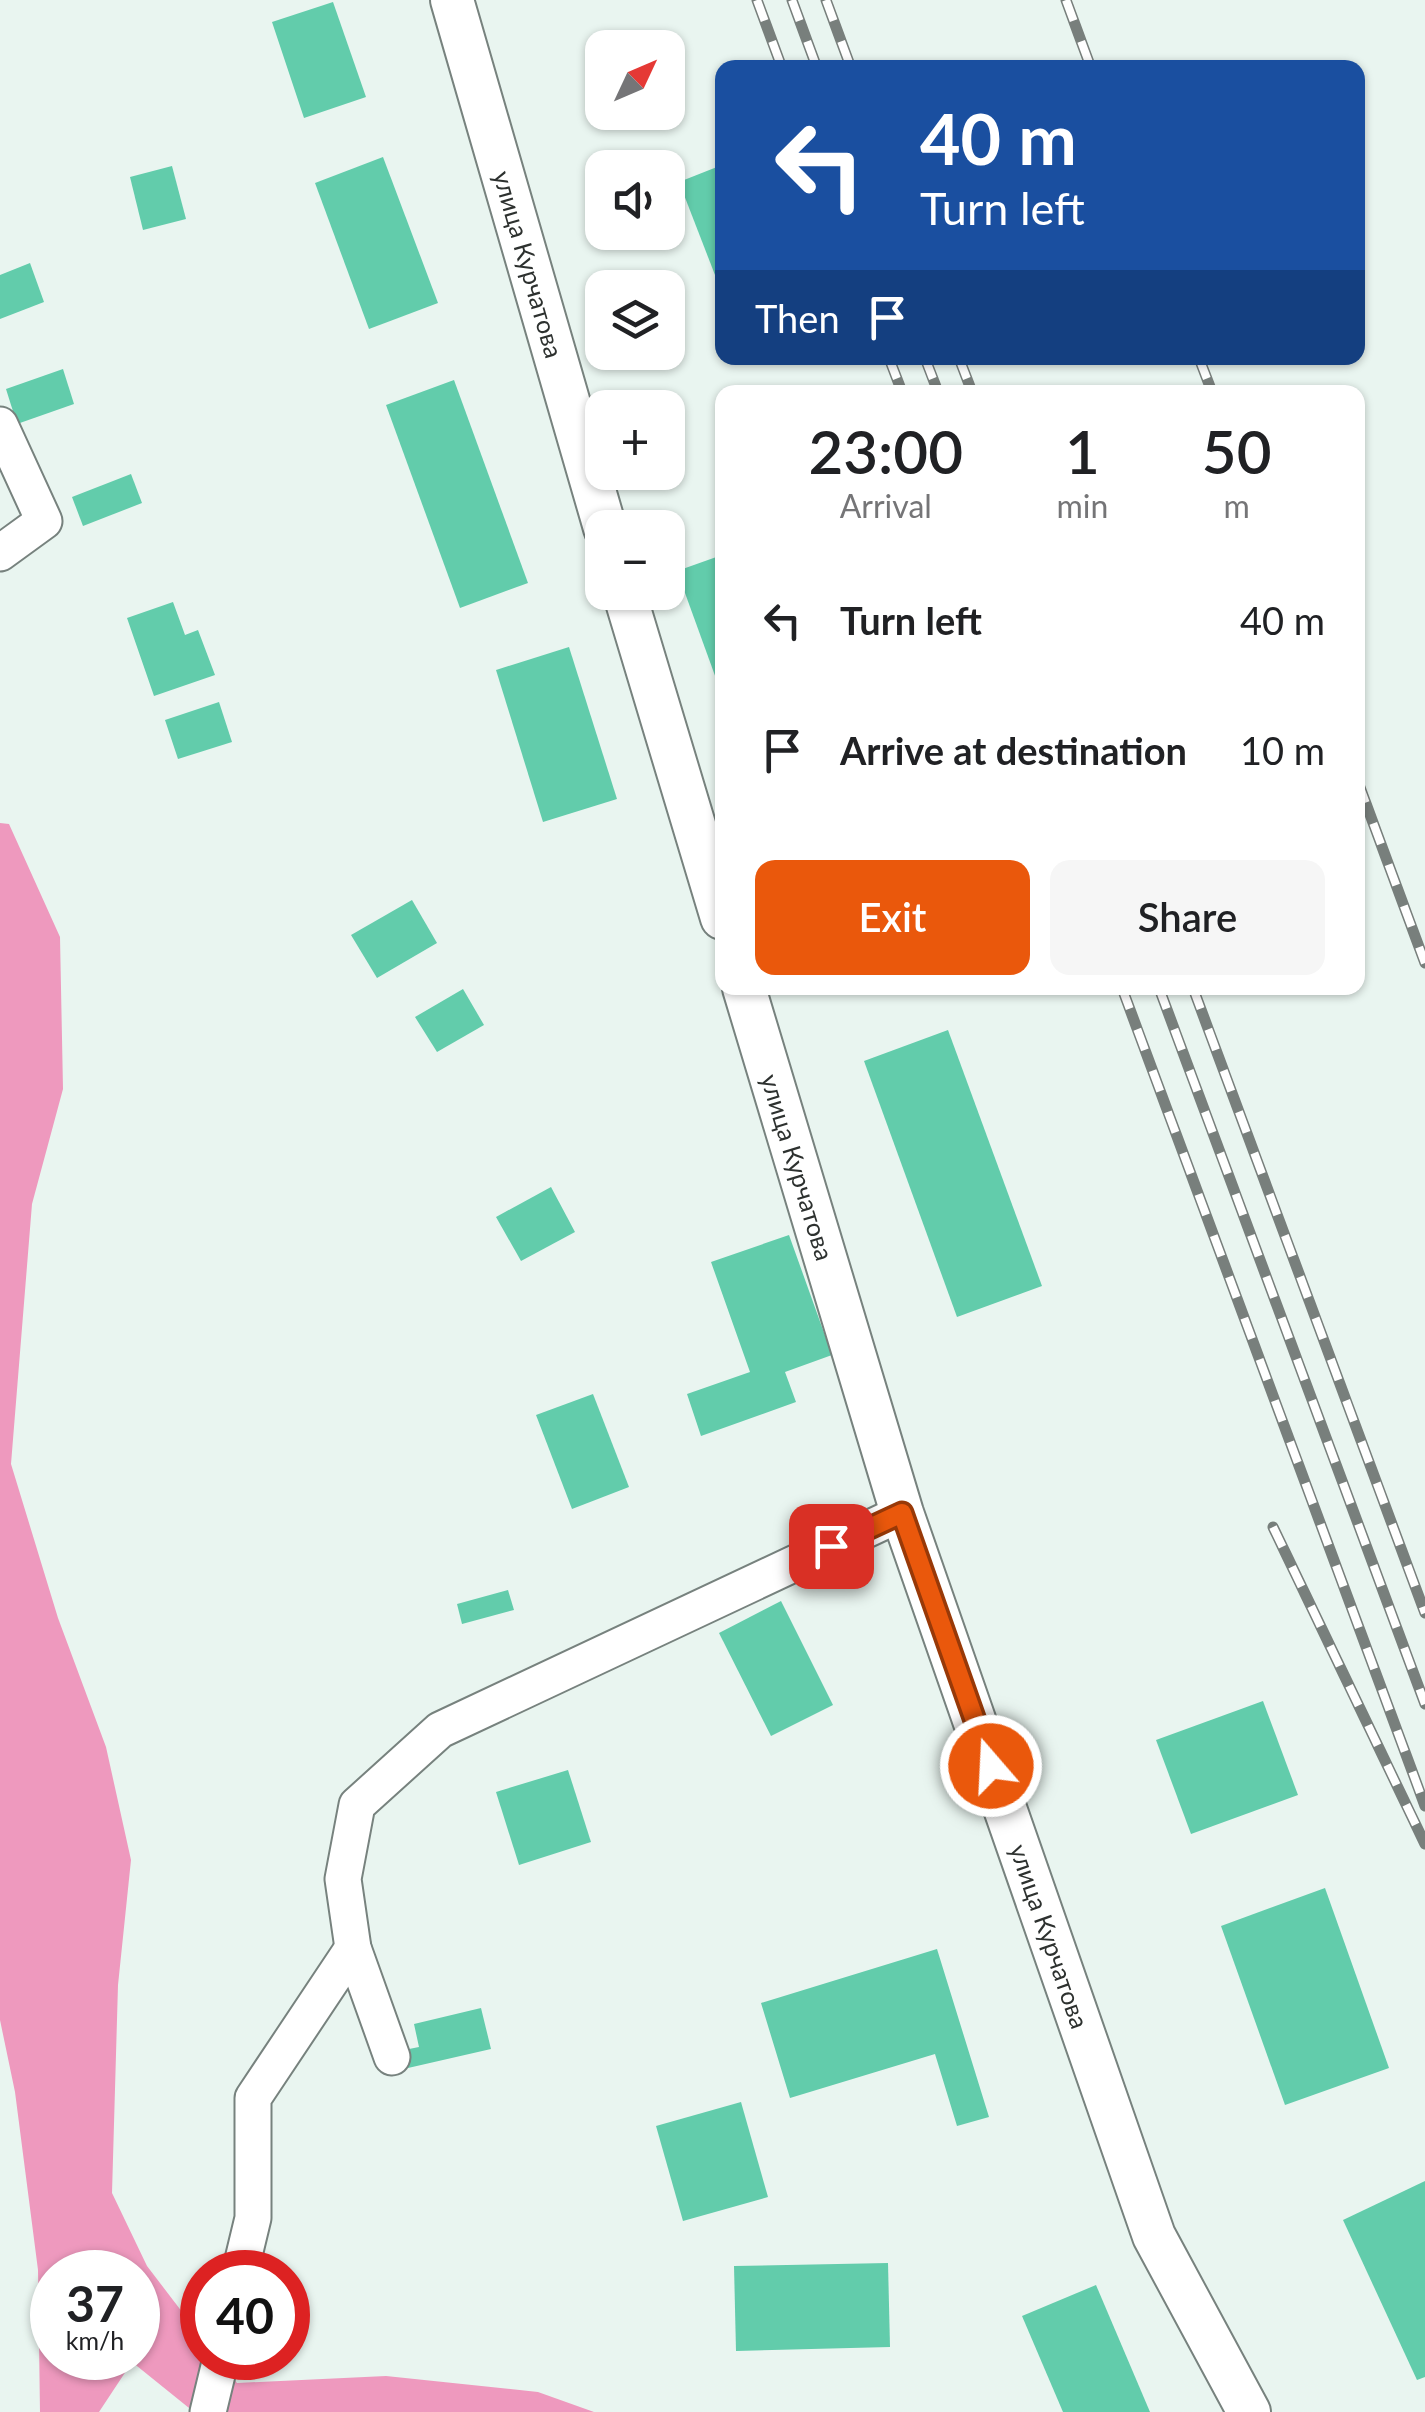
<!DOCTYPE html>
<meta charset="utf-8">
<style>
body{margin:0;font-family:Lato,sans-serif;background:#f6f6f6;color:#202124;height:100vh;display:flex;flex-direction:column;font-size:38px;white-space:nowrap}
*{box-sizing:border-box;margin:0}
p{font-size:32px;color:#757577}
.icon{flex:none;width:55px;height:55px;fill:none;stroke:currentColor;stroke-width:2;stroke-linecap:round;stroke-linejoin:round}
.map{position:relative;flex:1;overflow:hidden}
.side{position:absolute;left:715px;top:385px;width:650px;height:610px;display:flex;flex-direction:column;background:#fff;border-radius:20px;box-shadow:0 2px 8px #0004}
.side>*{flex:none}
.banner{position:absolute;left:715px;top:60px;width:650px;height:305px;border-radius:20px;box-shadow:0 2px 8px #0004;background:#1a4fa0;color:#fff;overflow:hidden}
.needle{width:65px;rotate:46deg}
.controls{position:absolute;left:585px;top:30px;display:grid;gap:20px}
.controls a{display:grid;place-items:center;width:100px;height:100px;border-radius:20px;background:#fff;box-shadow:0 2px 8px #0004;font-size:50px}
.speed{position:absolute;left:30px;top:2250px;display:flex;gap:20px;font-size:50px;font-weight:700;text-align:center}
.speed>*{display:grid;place-content:center;width:130px;height:130px;border-radius:50%;background:#fff;box-shadow:0 2px 8px #0004;line-height:1}
.speed small{font-size:25px;font-weight:400}
.speed .limit{border:15px solid #d22;background:#fff;color:#111}
.pin{position:absolute;display:grid;place-items:center;width:85px;height:85px;color:#fff;margin:-42px;border-radius:20px;box-shadow:0 5px 15px #0006}
.me{position:absolute;width:110px;margin:-55px;rotate:341deg;stroke-linejoin:round;filter:drop-shadow(0 0 8px #0008)}
.turn{display:flex;align-items:center;gap:35px;height:210px;padding:0 40px;font-size:45px}
.turn .icon{width:130px;height:130px;stroke-width:2.5}
.turn b{display:block;font-size:70px;line-height:85px}
.then{display:flex;align-items:center;height:95px;padding:0 40px;background:#0003;gap:20px;font-size:38px}
.eta{display:flex;justify-content:space-evenly;align-items:center;height:170px;text-align:center}
.eta b{font-size:60px;font-weight:600;line-height:70px}
.button{display:flex;gap:20px;margin-top:auto;padding:20px 40px}
.button a{flex:1;height:115px;border-radius:20px;background:#ea580c;color:#fff;font-size:40px;font-weight:600;line-height:115px;text-align:center}
.button a+a{background:#f6f6f6;color:#202124}
ul{padding:0;list-style:none}
li{display:flex;align-items:center;gap:30px;height:130px;padding:0 40px}
li div{flex:1}
li b{display:block;font-size:38px}
li em{font-style:normal}
.map>svg:first-child{display:block}
</style>
<div class="map">
<svg width="1425" height="2412" viewBox="0 0 1425 2412">
<rect width="100%" height="100%" fill="#e9f5f0"/>
<!-- water -->
<path fill="#ee99be" fill-rule="evenodd" d="M0,823L9,824L60,937L63,1089L32,1204L11,1464L58,1618L106,1747L131,1860L118,1985L112,2193L147,2266L202,2338V2358H217L237,2383L386,2376L538,2392L594,2412H194L132,2362L99,2412H40L38,2270L15,2092L0,2020ZM52,2272H138V2358H52Z"/>
<!-- building -->
<g fill="#62ccab">
<polygon points="333,2 366,97 304,118 272,22"/>
<polygon points="383,157 438,303 369,329 315,183"/>
<polygon points="722,165 722,272 715,275 679,182"/>
<polygon points="172,166 186,219 143,230 130,177"/>
<polygon points="30,263 44,302 0,319 0,275"/>
<polygon points="63,369 74,404 17,424 6,389"/>
<polygon points="454,380 528,583 460,608 386,405"/>
<polygon points="131,474 142,503 83,526 72,497"/>
<polygon points="722,555 722,695 677,571"/>
<polygon points="173,602 185,635 198,630 215,675 154,696 127,618"/>
<polygon points="569,647 617,799 543,822 496,670"/>
<polygon points="219,702 232,742 178,759 165,720"/>
<polygon points="412,900 437,943 377,978 351,935"/>
<polygon points="463,989 484,1025 437,1052 415,1017"/>
<polygon points="948,1030 1042,1286 957,1317 864,1061"/>
<polygon points="551,1187 575,1232 521,1261 496,1217"/>
<polygon points="789,1235 832,1355 785,1372 796,1402 701,1436 687,1394 750,1372 711,1262"/>
<polygon points="593,1394 629,1487 572,1509 536,1415"/>
<polygon points="508,1590 514,1610 462,1624 457,1604"/>
<polygon points="781,1601 833,1705 771,1736 719,1633"/>
<polygon points="1263,1701 1298,1795 1191,1834 1156,1740"/>
<polygon points="568,1770 591,1842 519,1865 496,1792"/>
<polygon points="1325,1888 1389,2068 1285,2105 1221,1926"/>
<polygon points="937,1949 989,2117 957,2126 935,2054 790,2098 761,2003"/>
<polygon points="481,2008 491,2049 408,2068 404,2050 419,2047 414,2024"/>
<polygon points="741,2102 768,2197 683,2221 656,2126"/>
<polygon points="1425,2181 1425,2377 1417,2380 1343,2220"/>
<polygon points="888,2263 890,2347 736,2351 734,2266"/>
<polygon points="1096,2285 1150,2412 1063,2412 1022,2316"/>
</g>
<g fill="none" stroke-linecap="round" stroke-linejoin="round">
<!-- minor casing -->
<g stroke="#77827e" stroke-width="39">
<g id="minor">
<polyline points="0,425 44,521 0,553"/>
<polyline points="392,2057 353,1948 343,1879 357,1805 440,1730 902,1513"/>
<polyline points="240,2272 253,2218 253,2098 353,1948"/>
<polyline points="208,2412 221,2358"/>
</g>
</g>
<!-- tertiary casing -->
<g stroke="#77827e" stroke-width="46">
<g id="tertiary">
<polyline points="452,0 605,528"/>
<polyline points="624,592 722,918"/>
<polyline points="744,988 902,1513 1154,2236 1249,2412"/>
</g>
</g>
<!-- minor -->
<use href="#minor" stroke="#fff" stroke-width="35"/>
<!-- tertiary -->
<use href="#tertiary" stroke="#fff" stroke-width="42"/>
<!-- rail casing -->
<g stroke="#787f7c" stroke-width="11">
<g id="rail">
<polyline points="757,0 782,68"/>
<polyline points="792,0 817,68"/>
<polyline points="826,0 851,68"/>
<polyline points="1066,0 1091,68"/>
<polyline points="889,358 902,392"/>
<polyline points="925,358 938,392"/>
<polyline points="959,358 972,392"/>
<polyline points="1199,358 1212,392"/>
<polyline points="1358,782 1425,963"/>
<polyline points="1122,988 1425,1806"/>
<polyline points="1159,988 1425,1704"/>
<polyline points="1193,988 1425,1613"/>
<polyline points="1273,1527 1425,1844"/>
</g>
</g>
<!-- rail -->
<use href="#rail" stroke="#fff" stroke-width="8" stroke-dasharray="22" stroke-linecap="butt"/>
</g>
<g fill="none" stroke-linecap="round" stroke-linejoin="round">
<!-- route casing -->
<g stroke="#983908" stroke-width="25">
<polyline id="route" points="831,1546 902,1513 991,1766"/>
</g>
<!-- route -->
<use href="#route" stroke="#ea580c" stroke-width="18"/>
</g>
<g text-anchor="middle" dominant-baseline="central" stroke-width="8" stroke-linejoin="round" paint-order="stroke">
<!-- street labels -->
<g font-size="25" fill="#2d312f" stroke="#fff">
<text transform="translate(529 264) rotate(74)">улица Курчатова</text>
<text transform="translate(798 1167) rotate(73)">улица Курчатова</text>
<text transform="translate(1050 1936) rotate(71)">улица Курчатова</text>
</g>
</g>
</svg>
<div class="controls">
<a><svg class="needle" viewBox="-14 -14 28 28"><path d="M0-13l5 13h-10z" fill="#e53935"/><path d="M0 13l5-13h-10z" fill="#757577"/></svg></a>
<a><svg class="icon" aria-label="sound" viewBox="0 0 24 24"><path d="M4 9h4l5-4v14l-5-4H4zM17 9q2 3 0 6"/></svg></a>
<a><svg class="icon" aria-label="layers" viewBox="0 0 24 24"><path d="M12 4l9 5-9 5-9-5zM3 14l9 5 9-5"/></svg></a>
<a>+</a>
<a>−</a>
</div>
<div class="speed"><div>37<small>km/h</small></div><div class="limit">40</div></div>
<div class="pin" style="left:831px;top:1546px;background:#d93025"><svg class="icon" aria-label="arrive" viewBox="0 0 24 24"><path d="M6 21V4h12l-3 4 3 4H6"/></svg></div>
<svg class="me" style="left:991px;top:1766px" viewBox="-20 -20 40 40"><circle r="17" fill="#ea580c" stroke="#fff" stroke-width="3"/><path d="M0-11L8 9 0 5-8 9z" fill="#fff"/></svg>
<div class="banner">
<div class="turn"><svg class="icon" aria-label="left" viewBox="0 0 24 24"><path d="M17 20v-9H6M10 6l-5 5 5 5"/></svg><div><b>40 m</b>Turn left</div></div>
<div class="then">Then<svg class="icon" aria-label="arrive" viewBox="0 0 24 24"><path d="M6 21V4h12l-3 4 3 4H6"/></svg></div>
</div>
<section class="side">
<div class="eta">
<div><b>23:00</b><p>Arrival</p></div>
<div><b>1</b><p>min</p></div>
<div><b>50</b><p>m</p></div>
</div>
<ul>
<li><svg class="icon" aria-label="left" viewBox="0 0 24 24"><path d="M17 20v-9H6M10 6l-5 5 5 5"/></svg><div><b>Turn left</b></div><em>40 m</em></li>
<li><svg class="icon" aria-label="arrive" viewBox="0 0 24 24"><path d="M6 21V4h12l-3 4 3 4H6"/></svg><div><b>Arrive at destination</b></div><em>10 m</em></li>
</ul>
<div class="button"><a>Exit</a><a>Share</a></div>
</section>
</div>
